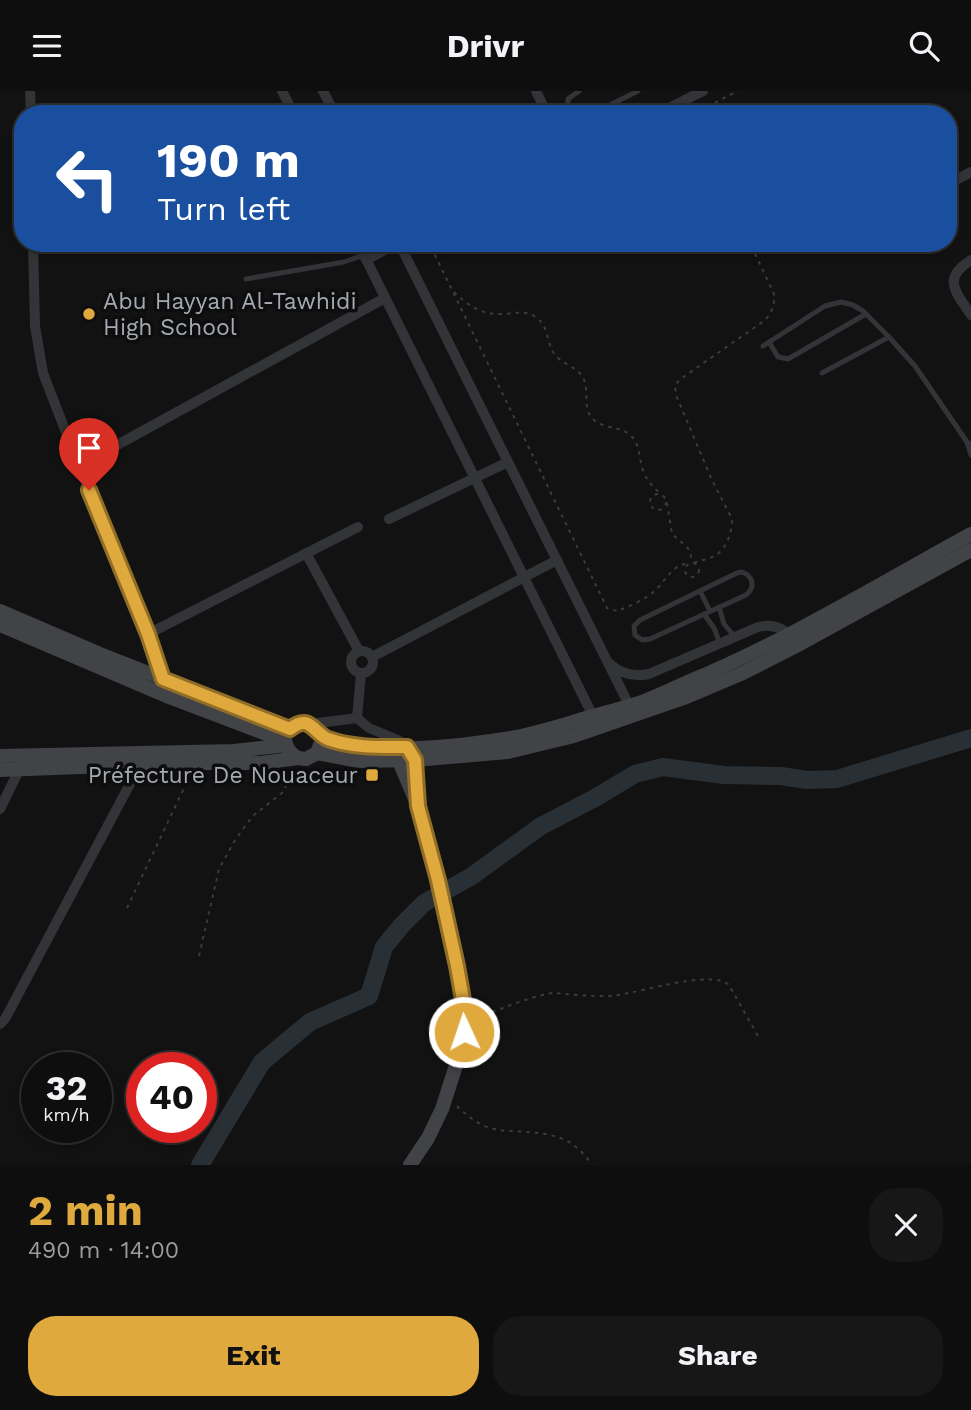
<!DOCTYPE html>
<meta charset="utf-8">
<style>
body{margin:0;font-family:"Work Sans",sans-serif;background:#171717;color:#f1f3f6;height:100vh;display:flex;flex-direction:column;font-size:26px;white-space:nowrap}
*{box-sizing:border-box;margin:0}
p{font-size:23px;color:#9b9c9e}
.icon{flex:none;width:38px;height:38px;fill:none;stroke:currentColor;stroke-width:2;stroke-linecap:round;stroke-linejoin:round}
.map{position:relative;height:1074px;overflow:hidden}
.side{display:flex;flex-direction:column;background:#0e0e0e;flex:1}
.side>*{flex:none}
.banner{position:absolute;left:14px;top:14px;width:943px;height:147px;border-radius:28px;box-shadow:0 4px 10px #0003,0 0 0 2px #2e2e2e;background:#1a4fa0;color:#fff;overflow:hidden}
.speed{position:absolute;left:21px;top:961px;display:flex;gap:14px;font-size:35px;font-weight:700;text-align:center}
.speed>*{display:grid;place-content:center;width:91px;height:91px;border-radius:50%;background:#0e0e0e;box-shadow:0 4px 10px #0003,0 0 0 2px #2e2e2e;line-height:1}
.speed small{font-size:18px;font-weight:400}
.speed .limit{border:10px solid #d22;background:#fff;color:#111}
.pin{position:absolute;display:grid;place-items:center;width:60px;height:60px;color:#fff;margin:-72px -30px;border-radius:50% 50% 50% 0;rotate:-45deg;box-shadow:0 0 7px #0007}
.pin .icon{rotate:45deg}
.me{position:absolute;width:77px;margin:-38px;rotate:357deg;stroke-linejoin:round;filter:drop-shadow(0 0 5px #0008)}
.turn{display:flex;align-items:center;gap:24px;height:147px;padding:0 28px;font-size:32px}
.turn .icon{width:91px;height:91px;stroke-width:2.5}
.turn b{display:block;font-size:49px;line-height:60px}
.round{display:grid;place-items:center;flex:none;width:74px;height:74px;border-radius:28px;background:#171717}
.overview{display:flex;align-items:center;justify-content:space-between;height:119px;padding:0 28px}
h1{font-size:42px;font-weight:700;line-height:52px;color:#dfa93d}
.action{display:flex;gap:14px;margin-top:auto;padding:14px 28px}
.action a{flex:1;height:80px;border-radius:28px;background:#dfa93d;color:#111;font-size:28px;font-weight:700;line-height:80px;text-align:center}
.action a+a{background:#171717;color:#f1f3f6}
header{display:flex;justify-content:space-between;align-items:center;height:91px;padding:0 28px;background:#0e0e0e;font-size:32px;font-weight:700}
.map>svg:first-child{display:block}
</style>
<header><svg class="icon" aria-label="menu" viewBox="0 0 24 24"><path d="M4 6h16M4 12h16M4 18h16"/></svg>Drivr<svg class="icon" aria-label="search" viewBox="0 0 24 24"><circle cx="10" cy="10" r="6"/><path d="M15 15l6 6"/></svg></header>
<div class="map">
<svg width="971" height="1074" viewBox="0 0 971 1074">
<rect width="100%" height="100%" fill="#121213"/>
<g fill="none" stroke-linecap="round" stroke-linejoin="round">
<!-- river -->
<polyline stroke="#293035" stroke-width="18" points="200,1074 262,971 310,931 369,905 384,856 402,834 424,812 472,785 541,735 595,707 635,683 663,676 724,684 781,685 807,689 837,688 971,647"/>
<!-- path -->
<g stroke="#393b3e" stroke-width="2" stroke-dasharray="3.5 5" stroke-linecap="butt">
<polyline points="692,23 738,0"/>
<path d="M445,152L436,157L435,164L607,517L617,520C628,516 642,510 652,502C665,492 671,473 690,472"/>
<polyline points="416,160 431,152"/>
<path d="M454,201C467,214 482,224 501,223C514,223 526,218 537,227C550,237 546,254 556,265C565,275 579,276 584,289C589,301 583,315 591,326C600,338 617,334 629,343C642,354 638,369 644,382C648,391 654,397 661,403"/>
<circle cx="658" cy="411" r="8"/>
<polyline points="667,412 672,443 688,457 693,471"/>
<circle cx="692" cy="479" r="7"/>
<path d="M694,472C701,469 710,468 716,464C727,457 732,441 732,428L711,387L676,304L675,296L679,289L764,230C772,222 775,214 774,203L750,152"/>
<polyline points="127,817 185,695 189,683"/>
<polyline points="199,865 219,778 235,749 249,730 254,724 282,702 294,681"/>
<path d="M476,926C501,919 527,906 552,902C573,903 597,907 618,904C641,901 713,878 729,894L758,945"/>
<path d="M457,1015C467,1025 480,1035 494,1038C501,1040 509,1040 516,1040C550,1043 571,1043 592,1074"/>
</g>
<!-- lane -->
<g stroke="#333437" stroke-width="5">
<polyline points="572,23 568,13 568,8 579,0"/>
<polyline points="592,23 638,0"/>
<polyline points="246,188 344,171 364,164"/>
<polyline points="769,251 778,266 788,268 866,223"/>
<polyline points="763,255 825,215 841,211 853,214 863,220 889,246 915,275 967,351"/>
<polyline points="822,282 889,246"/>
<polyline points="971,353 967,351 971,364"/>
<path d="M742,481C753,485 756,496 746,504L650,548L642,549L635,544L634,535L640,529L737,482Z"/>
<polyline points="700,500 710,520"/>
<polyline points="719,516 724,533 735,546"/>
<polyline points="704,523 714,537 720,553"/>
</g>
<!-- street -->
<g stroke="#333437" stroke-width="10">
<polyline points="30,0 31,23"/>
<polyline points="282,0 294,23"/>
<polyline points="323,0 335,23"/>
<polyline points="536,0 547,23"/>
<polyline points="657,23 703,0"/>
<polyline points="948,93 971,81"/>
<polyline points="33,152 35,235 43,282 79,375 148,543 163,588"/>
<polyline points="358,152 593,625"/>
<polyline points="399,152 629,614"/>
<polyline points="366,169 398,152"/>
<path d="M971,169C941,188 956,201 971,224"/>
<polyline points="79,375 385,207"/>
<polyline points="389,428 508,371"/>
<polyline points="306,462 359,560"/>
<polyline points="148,543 358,436"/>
<circle cx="362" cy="571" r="11"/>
<polyline points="372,566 557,469"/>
<path d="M610,573C621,583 634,586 649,583L758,536C771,533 783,536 791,547"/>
<polyline points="357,627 361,582"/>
<polyline points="310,633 357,627 369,637 398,649 407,656"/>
<polyline points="0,718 21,675"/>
<polyline points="0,933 5,928 140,674"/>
</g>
<!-- secondary -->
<g stroke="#414347" stroke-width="14">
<polyline points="0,520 100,563 290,638"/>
<polyline points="0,534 169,606 285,650"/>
<polyline points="317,662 359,670 415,669 508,661 574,645 684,607 743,582 796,555 971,459"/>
<polyline points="0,665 234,660 286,654"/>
<path d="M298,667C282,659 279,636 300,633C311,630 314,639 321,645C327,650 339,651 346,653C395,662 455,656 504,648C532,644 559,635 586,627C604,622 624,617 642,611C658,605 674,597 690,590C788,549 878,494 971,443"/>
<polyline points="399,670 418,715 438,789 457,875 465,930 460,962 442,1018 428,1047 410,1074"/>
<polyline points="0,679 192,672 261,672 298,667 306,668 317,662 320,654"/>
</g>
</g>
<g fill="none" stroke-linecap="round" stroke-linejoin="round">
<!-- route casing -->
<g stroke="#916e28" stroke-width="18">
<path id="route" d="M89,399L148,543L163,588L290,638C310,622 313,642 328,648C353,657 380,656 407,656L415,669L418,715L438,789L457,875L465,920L464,941"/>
</g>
<!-- route -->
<use href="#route" stroke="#dfa93d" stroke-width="12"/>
</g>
<!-- markers -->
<g fill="#dfa93d" stroke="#0d0d0e" stroke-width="2.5">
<circle cx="89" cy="223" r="7"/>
<rect x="365" y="677" width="14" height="14" rx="3.5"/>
</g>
<g text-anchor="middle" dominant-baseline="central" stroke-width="7" stroke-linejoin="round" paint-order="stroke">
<!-- poi labels -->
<g font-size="23" fill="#a4a9b2" stroke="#0d0d0e" text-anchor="start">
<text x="103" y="210">Abu Hayyan Al-Tawhidi<tspan x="103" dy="26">High School</tspan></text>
<text x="358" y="684" text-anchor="end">Préfecture De Nouaceur</text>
</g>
</g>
</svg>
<div class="speed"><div>32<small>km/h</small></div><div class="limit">40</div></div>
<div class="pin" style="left:89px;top:399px;background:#d93025"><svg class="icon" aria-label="arrive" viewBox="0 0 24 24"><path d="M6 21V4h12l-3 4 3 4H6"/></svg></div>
<svg class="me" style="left:464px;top:941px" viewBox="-20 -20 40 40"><circle r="17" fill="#dfa93d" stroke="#fff" stroke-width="3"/><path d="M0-11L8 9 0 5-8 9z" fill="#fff"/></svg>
<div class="banner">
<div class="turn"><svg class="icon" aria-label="left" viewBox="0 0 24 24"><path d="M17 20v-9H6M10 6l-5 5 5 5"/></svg><div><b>190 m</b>Turn left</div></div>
</div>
</div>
<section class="side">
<div class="overview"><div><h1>2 min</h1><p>490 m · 14:00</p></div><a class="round"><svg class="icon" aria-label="close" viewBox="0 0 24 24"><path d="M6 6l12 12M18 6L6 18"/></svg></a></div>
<div class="action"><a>Exit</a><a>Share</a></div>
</section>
